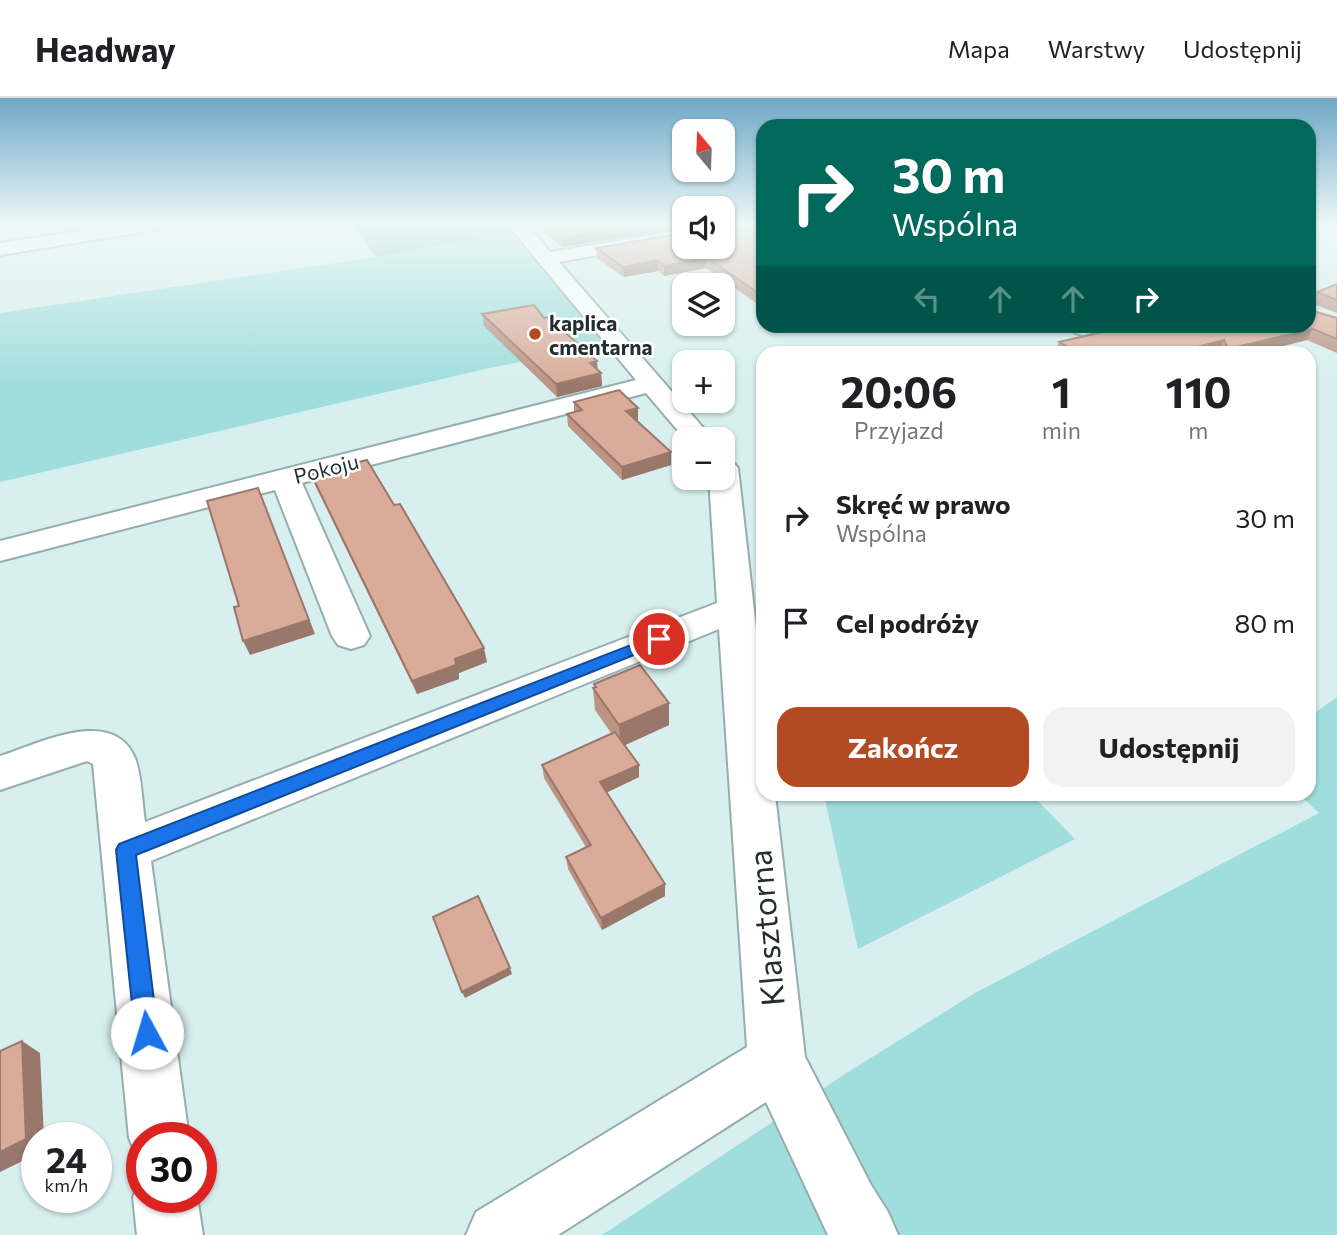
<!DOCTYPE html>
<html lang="pl">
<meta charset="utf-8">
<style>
body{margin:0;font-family:Commissioner,sans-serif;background:#f2f2f2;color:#202124;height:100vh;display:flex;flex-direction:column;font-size:26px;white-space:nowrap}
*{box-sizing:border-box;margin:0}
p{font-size:23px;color:#757577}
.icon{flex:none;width:38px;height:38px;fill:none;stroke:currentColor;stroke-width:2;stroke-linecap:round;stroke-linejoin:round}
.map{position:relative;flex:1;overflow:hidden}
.sheet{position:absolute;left:756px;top:248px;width:560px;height:455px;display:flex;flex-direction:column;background:#fff;border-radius:21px;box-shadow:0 2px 5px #0004}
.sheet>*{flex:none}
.banner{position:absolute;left:756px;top:21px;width:560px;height:214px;border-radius:21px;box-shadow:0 2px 5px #0004;background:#00695c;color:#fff;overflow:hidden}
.needle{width:46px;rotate:341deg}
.tools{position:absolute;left:672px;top:21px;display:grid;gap:14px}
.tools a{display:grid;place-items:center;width:63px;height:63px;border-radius:14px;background:#fff;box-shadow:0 2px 5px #0004;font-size:35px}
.speed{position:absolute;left:21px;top:1024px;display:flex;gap:14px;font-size:35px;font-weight:700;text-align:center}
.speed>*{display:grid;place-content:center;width:91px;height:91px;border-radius:50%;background:#fff;box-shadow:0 2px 5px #0004;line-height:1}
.speed small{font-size:18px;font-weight:400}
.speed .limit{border:10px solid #d22;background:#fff;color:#111}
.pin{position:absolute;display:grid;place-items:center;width:60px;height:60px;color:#fff;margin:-30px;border:4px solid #fff;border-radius:50%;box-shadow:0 2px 7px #0007}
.me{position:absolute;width:77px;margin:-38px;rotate:354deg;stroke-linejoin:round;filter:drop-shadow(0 0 5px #0008)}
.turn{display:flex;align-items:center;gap:24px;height:147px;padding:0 21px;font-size:32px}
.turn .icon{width:91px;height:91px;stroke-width:2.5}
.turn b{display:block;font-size:49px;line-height:60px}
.lanes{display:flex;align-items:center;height:66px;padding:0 21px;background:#0003;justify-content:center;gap:35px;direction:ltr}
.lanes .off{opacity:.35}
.eta{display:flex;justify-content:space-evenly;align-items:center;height:119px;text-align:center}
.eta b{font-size:42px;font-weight:700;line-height:49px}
.action{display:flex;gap:14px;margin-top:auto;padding:14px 21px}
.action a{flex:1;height:80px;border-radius:21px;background:#b24b21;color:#fff;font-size:28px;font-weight:700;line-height:80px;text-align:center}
.action a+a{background:#f2f2f2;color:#202124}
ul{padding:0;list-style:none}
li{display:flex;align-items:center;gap:21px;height:105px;padding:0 21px}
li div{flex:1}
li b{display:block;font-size:26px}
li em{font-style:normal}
header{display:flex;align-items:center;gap:42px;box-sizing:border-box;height:98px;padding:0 35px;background:#fff;border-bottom:2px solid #e0e0e0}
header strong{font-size:33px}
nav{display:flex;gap:38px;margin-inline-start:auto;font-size:24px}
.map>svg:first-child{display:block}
</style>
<header>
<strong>Headway</strong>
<nav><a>Mapa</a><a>Warstwy</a><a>Udostępnij</a></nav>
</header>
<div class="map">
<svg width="1337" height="1137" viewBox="0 0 1337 1137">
<rect width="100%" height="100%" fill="#d7efee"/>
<!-- green -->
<g fill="#a0dddd">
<polygon points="511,135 607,247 494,269 0,384 0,215 376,159"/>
<polygon points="1337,599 1337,1137 602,1137 845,976 975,895 1319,715 1300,697 1309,696 1309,619"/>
<polygon points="824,697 1032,697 1075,741 858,851"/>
</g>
<!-- forest -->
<polygon fill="#89c6c6" points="353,127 504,127 511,135 376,159"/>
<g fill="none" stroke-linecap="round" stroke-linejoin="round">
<!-- stream -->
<polygon fill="#5b9696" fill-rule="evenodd" points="1314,127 1324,127 1309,133 1309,129"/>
<!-- minor casing -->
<g stroke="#96adad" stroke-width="4">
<g id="minor">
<polygon points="118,127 164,127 155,132 0,157 0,145"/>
<polygon points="508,127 527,127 550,154 684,132 684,142 559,164 713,341 685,341 646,295 302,385 370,538 364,547 351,551 338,547 332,538 275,392 0,463 0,443 636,282"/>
<polygon points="1073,228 1103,228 1100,233 1083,237 1075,235 1072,230"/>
<path d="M723,361L733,364L738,370L763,592V696H775L805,959L871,1087L888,1114L898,1137H828L766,1004L558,1137H466L476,1114L747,949L719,531L151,763L189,1040H142V1063L138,1061L129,1040L93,666L87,663L0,692V658C38,646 113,607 135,660C142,679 142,704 145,724L717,505L709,380H723Z"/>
<polygon points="142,1078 142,1099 197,1099 203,1137 137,1137 133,1099"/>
</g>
</g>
<!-- minor -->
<use href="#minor" fill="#fff" fill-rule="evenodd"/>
</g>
<!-- wall -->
<g fill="#bc9384">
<polygon points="535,127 684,127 684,130 562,149"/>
<polygon points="763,127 763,206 759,207 706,170 664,178 658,173 624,179 597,160 596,150 724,128"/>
<polygon points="1337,186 1337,215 1313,206 1313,213 1337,220 1337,255 1307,242 1251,256 1220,256 1219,253 1210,256 1055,256 1059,244 1109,233 1105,231 1105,228 1309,228 1313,202 1317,194"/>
<polygon points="482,216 544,220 601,275 602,288 557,299 484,228"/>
<polygon points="574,304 638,310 637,322 671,367 622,382 568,328 567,316 574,314"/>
<polygon points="311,376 487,564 459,575 459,581 417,596 316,389"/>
<polygon points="594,586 669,605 669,627 625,647 639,667 639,679 606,695 665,798 602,832 568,771 566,759 586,749 544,680 542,667 611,635 595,612 593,590 595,589"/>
</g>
<!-- shaded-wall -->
<g fill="#99786b">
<polygon points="641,127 684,127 684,130 562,149 561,140"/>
<polygon points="707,160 706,170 664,178 664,168"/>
<polygon points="658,162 658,173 624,179 623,169"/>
<polygon points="760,196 763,196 763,206 759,207"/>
<polygon points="1313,231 1307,242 1251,256 1226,256 1228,251"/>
<polygon points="1224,242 1219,253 1210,256 1171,256"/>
<polygon points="597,263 598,275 601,275 602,288 557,299 556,286 590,265"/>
<polygon points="638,310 638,322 627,325 626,313"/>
<polygon points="671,354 671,367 622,382 622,369"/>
<polygon points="258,390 315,536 250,557 243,543"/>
<polygon points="484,550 487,564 459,575 459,581 417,596 412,583 455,561"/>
<polygon points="669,605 669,627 621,649 619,627"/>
<polygon points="639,667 639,679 601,697 600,684"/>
<polygon points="665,786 665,798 602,832 601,820"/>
<polygon points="510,870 512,876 465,900 462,894"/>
<polygon points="22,943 40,955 44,1040 37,1040 37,1056 0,1074 0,1054"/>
</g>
<!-- building -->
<g fill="#dbab99" stroke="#99786b" stroke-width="2">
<polygon points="546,127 641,127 561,140"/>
<polygon points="723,127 763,127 763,196 760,196 707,160 664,168 658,162 623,169 596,150 684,135 684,149 723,149"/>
<polygon points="1337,186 1337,202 1317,194"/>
<polygon points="1312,196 1313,213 1337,220 1337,241 1313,231 1228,251 1224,242 1171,256 1080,256 1059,244 1129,228 1127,228 1309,228 1309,197"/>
<polygon points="534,207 544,220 548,219 597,263 590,265 601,275 556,286 482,216"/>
<polygon points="619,292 638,310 626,313 671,354 622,369 567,316 582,312 574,304"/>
<polygon points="367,362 394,407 400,406 484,550 455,561 456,567 412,583 311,376"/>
<polygon points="258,390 309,522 243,543 234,509 239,508 207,403"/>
<polygon points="640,567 669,605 619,627 593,590 596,589 594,586"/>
<polygon points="615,634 639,667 600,684 665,786 601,820 566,759 591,747 542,667"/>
<polygon points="478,798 510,870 462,894 433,819"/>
<polygon points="22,943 26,1041 0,1054 0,953"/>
</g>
<!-- sky -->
<linearGradient id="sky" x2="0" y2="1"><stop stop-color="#6fa8c7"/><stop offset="0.44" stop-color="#edf8f7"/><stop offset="1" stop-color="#edf8f7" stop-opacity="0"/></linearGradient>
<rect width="1337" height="287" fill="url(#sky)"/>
<!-- route -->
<polygon fill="#1a73e8" stroke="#114b97" stroke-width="2" points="659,536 667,541 664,545 136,757 158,935 155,943 147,947 138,943 135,935 116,752 119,746"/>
<!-- markers -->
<circle fill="#b24b21" stroke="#fff" stroke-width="2.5" cx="535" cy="236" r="7"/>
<g text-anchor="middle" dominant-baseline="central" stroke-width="5" stroke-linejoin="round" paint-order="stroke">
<!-- far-poi labels -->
<g font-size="21" font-weight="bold" fill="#252e2e" stroke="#fff" text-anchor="start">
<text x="549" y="224">kaplica<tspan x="549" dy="24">cmentarna</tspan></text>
</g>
<!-- far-street labels -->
<g font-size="21" fill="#252e2e" stroke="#fff">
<text transform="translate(326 370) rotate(-14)">Pokoju</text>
</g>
<!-- near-street labels -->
<g font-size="32" fill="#252e2e" stroke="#fff">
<text transform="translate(765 830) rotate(-95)">Klasztorna</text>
</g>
</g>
</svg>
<div class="tools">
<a><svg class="needle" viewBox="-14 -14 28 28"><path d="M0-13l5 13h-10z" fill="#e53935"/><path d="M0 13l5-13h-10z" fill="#757577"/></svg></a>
<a><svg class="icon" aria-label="sound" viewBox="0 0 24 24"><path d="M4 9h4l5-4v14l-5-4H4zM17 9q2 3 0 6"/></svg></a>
<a><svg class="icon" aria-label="layers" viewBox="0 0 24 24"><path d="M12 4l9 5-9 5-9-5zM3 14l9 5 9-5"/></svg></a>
<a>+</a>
<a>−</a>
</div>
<div class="speed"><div>24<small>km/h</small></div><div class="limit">30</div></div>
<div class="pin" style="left:659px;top:541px;background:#d93025"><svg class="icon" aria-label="arrive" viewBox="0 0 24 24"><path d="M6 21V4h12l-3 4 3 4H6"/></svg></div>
<svg class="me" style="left:147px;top:935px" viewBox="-20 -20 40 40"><circle r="19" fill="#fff"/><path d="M0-13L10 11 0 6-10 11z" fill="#1a73e8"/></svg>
<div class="banner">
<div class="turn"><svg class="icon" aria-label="right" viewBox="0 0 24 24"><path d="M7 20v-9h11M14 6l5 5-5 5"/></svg><div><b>30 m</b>Wspólna</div></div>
<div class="lanes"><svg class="icon off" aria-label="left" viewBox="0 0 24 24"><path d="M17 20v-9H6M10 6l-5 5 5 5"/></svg><svg class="icon off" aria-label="ahead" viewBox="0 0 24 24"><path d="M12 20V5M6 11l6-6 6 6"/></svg><svg class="icon off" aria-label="ahead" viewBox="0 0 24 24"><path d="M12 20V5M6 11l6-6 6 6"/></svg><svg class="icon" aria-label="right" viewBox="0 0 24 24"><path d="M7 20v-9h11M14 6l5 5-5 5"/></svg></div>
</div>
<section class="sheet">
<div class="eta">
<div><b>20:06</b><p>Przyjazd</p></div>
<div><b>1</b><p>min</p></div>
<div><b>110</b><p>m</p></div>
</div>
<ul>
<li><svg class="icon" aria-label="right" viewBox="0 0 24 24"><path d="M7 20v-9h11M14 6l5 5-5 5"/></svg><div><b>Skręć w prawo</b><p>Wspólna</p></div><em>30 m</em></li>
<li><svg class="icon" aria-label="arrive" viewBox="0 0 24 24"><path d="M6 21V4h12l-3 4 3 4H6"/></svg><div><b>Cel podróży</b></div><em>80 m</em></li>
</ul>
<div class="action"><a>Zakończ</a><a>Udostępnij</a></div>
</section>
</div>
